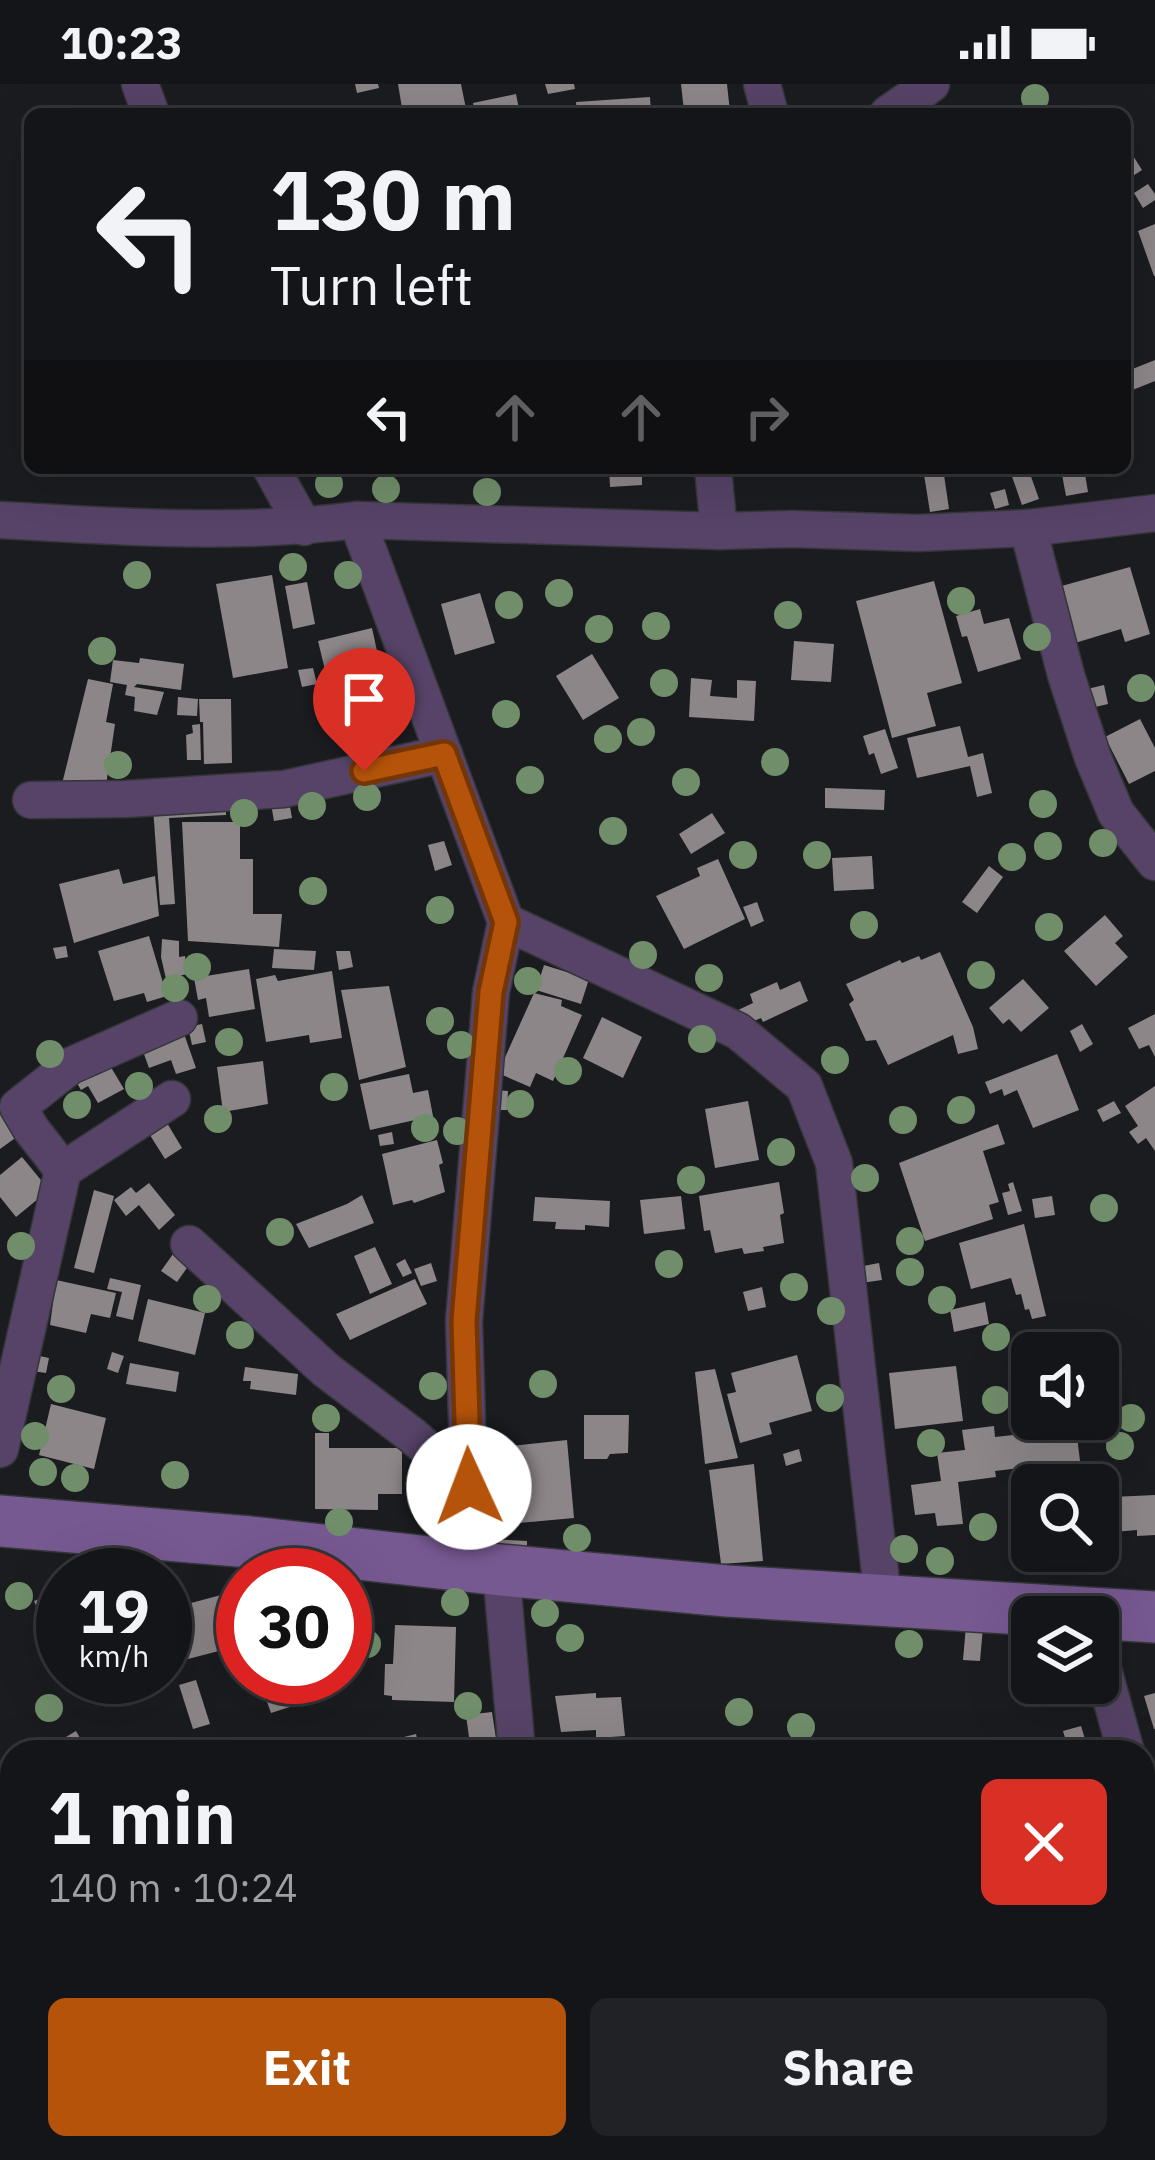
<!DOCTYPE html>
<meta charset="utf-8">
<style>
body{margin:0;font-family:"IBM Plex Sans",sans-serif;background:#212225;color:#f1f3f6;height:100vh;display:flex;flex-direction:column;font-size:45px;white-space:nowrap}
*{box-sizing:border-box;margin:0}
p{font-size:39px;color:#9d9fa2}
.icon{flex:none;width:66px;height:66px;fill:none;stroke:currentColor;stroke-width:2;stroke-linecap:round;stroke-linejoin:round}
.map{position:relative;flex:1;overflow:hidden}
.sheet{position:absolute;left:0px;top:1656px;width:1155px;height:420px;display:flex;flex-direction:column;background:#141518;border-radius:36px 36px 0 0;box-shadow:0 12px 48px #0002,0 0 0 3px #333437}
.sheet>*{flex:none}
.banner{position:absolute;left:24px;top:24px;width:1107px;height:366px;border-radius:18px;box-shadow:0 12px 48px #0002,0 0 0 3px #333437;background:#141518;color:#f1f3f6;overflow:hidden}
.controls{position:absolute;left:1011px;top:1248px;display:grid;gap:24px}
.controls a{display:grid;place-items:center;width:108px;height:108px;border-radius:18px;background:#141518;box-shadow:0 12px 48px #0002,0 0 0 3px #333437;font-size:60px}
.speed{position:absolute;left:36px;top:1464px;display:flex;gap:24px;font-size:60px;font-weight:700;text-align:center}
.speed>*{display:grid;place-content:center;width:156px;height:156px;border-radius:50%;background:#141518;box-shadow:0 12px 48px #0002,0 0 0 3px #333437;line-height:1}
.speed small{font-size:30px;font-weight:400}
.speed .limit{border:18px solid #d22;background:#fff;color:#111}
.pin{position:absolute;display:grid;place-items:center;width:102px;height:102px;color:#fff;margin:-123px -51px;border-radius:50% 50% 50% 0;rotate:-45deg;box-shadow:0 0 12px #0007}
.pin .icon{rotate:45deg}
.me{position:absolute;width:132px;margin:-66px;rotate:358deg;stroke-linejoin:round;filter:drop-shadow(0 0 9px #0008)}
.turn{display:flex;align-items:center;gap:42px;height:252px;padding:0 48px;font-size:54px}
.turn .icon{width:156px;height:156px;stroke-width:2.5}
.turn b{display:block;font-size:84px;line-height:102px}
.lanes{display:flex;align-items:center;height:114px;padding:0 48px;background:#0003;justify-content:center;gap:60px;direction:ltr}
.lanes .off{opacity:.35}
.round{display:grid;place-items:center;flex:none;width:126px;height:126px;border-radius:18px;background:#212225}
.head{display:flex;align-items:center;justify-content:space-between;height:204px;padding:0 48px}
h1{font-size:72px;font-weight:800;line-height:90px}
.cta{display:flex;gap:24px;margin-top:auto;padding:24px 48px}
.cta a{flex:1;height:138px;border-radius:18px;background:#b45309;color:#fff;font-size:48px;font-weight:800;line-height:138px;text-align:center}
.cta a+a{background:#212225;color:#f1f3f6}
.status{display:flex;justify-content:space-between;align-items:center;height:84px;padding:0 60px;background:#141518;direction:ltr}
.status svg{height:33px;fill:currentColor}
.map>svg:first-child{display:block}
</style>
<div class="status"><b>10:23</b><svg viewBox="0 0 49 12"><path d="M0 12V9h3v3zM5 12V6h3v6zM10 12V3h3v9zM15 12V0h3v12zM26 1h20v11H26zM47 4h2v5h-2z"/></svg></div>
<div class="map">
<svg width="1155" height="2076" viewBox="0 0 1155 2076">
<rect width="100%" height="100%" fill="#1a1c20"/>
<!-- building -->
<g fill="#8d8688">
<polygon points="355,0 378,0 379,4 357,9"/>
<polygon points="398,0 461,0 467,30 403,30"/>
<polygon points="545,0 574,0 575,5 548,10"/>
<polygon points="681,0 727,0 730,28 704,30 703,25 684,27"/>
<polygon points="516,10 520,30 475,30 473,19"/>
<polygon points="650,13 651,30 577,30 576,18"/>
<polygon points="1130,67 1142,86 1125,97 1125,70"/>
<polygon points="1148,100 1155,110 1155,116 1143,124 1134,109"/>
<polygon points="1155,140 1155,192 1154,192 1138,147"/>
<polygon points="1155,276 1155,297 1125,309 1125,288"/>
<polygon points="609,384 678,384 678,389 642,391 642,401 610,403"/>
<polygon points="923,384 943,384 949,425 930,428"/>
<polygon points="1009,384 1028,384 1039,415 1022,421"/>
<polygon points="1084,384 1088,408 1066,412 1061,385"/>
<polygon points="1005,405 1009,421 995,425 990,409"/>
<polygon points="1130,483 1150,550 1125,558 1121,545 1075,559 1058,503"/>
<polygon points="272,491 288,584 233,594 216,500"/>
<polygon points="934,497 962,599 927,609 936,642 892,654 856,517"/>
<polygon points="307,498 315,540 293,545 285,502"/>
<polygon points="480,509 495,559 455,571 441,520"/>
<polygon points="980,525 984,540 1009,534 1021,575 978,588 967,552 962,553 956,532"/>
<polygon points="372,544 380,581 327,594 318,557"/>
<polygon points="794,557 834,560 831,598 791,596"/>
<polygon points="592,570 619,614 583,636 556,592"/>
<polygon points="140,574 184,580 181,606 137,600 134,603 164,608 157,631 134,627 135,613 125,611 127,601 110,598 113,576 139,579"/>
<polygon points="313,584 317,600 302,603 298,586"/>
<polygon points="691,594 712,596 710,612 737,614 737,596 756,597 754,637 689,633"/>
<polygon points="88,595 113,600 106,638 115,640 105,708 60,708"/>
<polygon points="373,595 376,612 354,616 350,600"/>
<polygon points="1104,601 1108,620 1091,624 1087,605"/>
<polygon points="178,613 198,615 197,632 177,631"/>
<polygon points="199,615 231,615 232,679 204,680 203,638 200,638"/>
<polygon points="1140,635 1155,664 1155,687 1129,700 1105,653"/>
<polygon points="200,640 201,676 187,676 186,651 193,649 192,641"/>
<polygon points="960,642 968,673 983,669 992,709 977,713 970,682 917,694 907,654"/>
<polygon points="885,645 898,684 881,690 874,669 869,671 863,652"/>
<polygon points="825,704 885,706 884,726 825,724"/>
<polygon points="288,712 292,734 274,737 270,714"/>
<polygon points="226,718 226,731 169,734 175,820 160,821 153,723"/>
<polygon points="712,729 725,749 691,770 679,750"/>
<polygon points="182,738 240,738 240,775 253,775 253,830 282,830 279,863 188,857"/>
<polygon points="444,757 452,781 435,787 428,761"/>
<polygon points="872,772 874,805 834,807 832,774"/>
<polygon points="718,775 745,835 684,865 656,812 700,792 697,784"/>
<polygon points="989,782 1003,793 977,829 962,818"/>
<polygon points="119,785 123,800 155,792 159,832 74,859 59,800"/>
<polygon points="757,818 764,837 751,843 743,823"/>
<polygon points="1105,831 1123,852 1115,859 1128,873 1096,902 1064,867"/>
<polygon points="149,852 167,912 147,918 144,909 114,917 98,867"/>
<polygon points="162,855 179,857 179,873 185,872 187,890 166,895 161,873"/>
<polygon points="66,862 68,873 56,875 53,864"/>
<polygon points="274,865 316,867 314,886 272,884"/>
<polygon points="336,867 350,867 353,883 339,886"/>
<polygon points="940,868 973,943 978,965 958,970 953,951 888,981 876,956 866,957 849,920 854,916 846,900 900,876 902,879 919,872 921,876"/>
<polygon points="544,881 589,895 581,920 536,906"/>
<polygon points="249,885 255,925 209,933 206,914 198,916 194,894"/>
<polygon points="332,887 342,954 310,959 309,951 266,958 256,895 275,891 278,897"/>
<polygon points="1023,895 1049,924 1021,948 1009,935 1003,940 989,924"/>
<polygon points="800,897 808,917 763,938 761,934 743,942 736,927 753,919 750,910 777,898 780,906"/>
<polygon points="389,902 406,983 359,996 341,906"/>
<polygon points="534,909 562,916 561,922 582,931 553,997 536,989 530,1003 498,989"/>
<polygon points="1155,930 1155,973 1149,961 1139,965 1128,944"/>
<polygon points="602,933 642,953 623,994 583,974"/>
<polygon points="202,940 206,958 192,961 188,943"/>
<polygon points="1082,940 1093,960 1080,968 1070,947"/>
<polygon points="182,944 196,984 176,990 171,976 149,984 140,959"/>
<polygon points="103,970 124,1005 98,1019 88,1002 81,1006 71,989"/>
<polygon points="1057,970 1079,1026 1033,1044 1017,1006 1004,1012 1002,1005 990,1010 985,998"/>
<polygon points="263,977 268,1020 223,1028 217,983"/>
<polygon points="409,990 413,1009 428,1006 433,1032 370,1046 360,1000"/>
<polygon points="1155,1002 1155,1067 1146,1054 1138,1060 1129,1048 1138,1042 1125,1022"/>
<polygon points="495,1006 508,1007 507,1026 494,1026"/>
<polygon points="748,1017 759,1076 715,1084 705,1025"/>
<polygon points="1114,1017 1121,1029 1103,1038 1097,1026"/>
<polygon points="8,1023 25,1047 0,1065 0,1029"/>
<polygon points="161,1029 182,1064 165,1075 143,1040"/>
<polygon points="998,1040 1005,1060 983,1067 999,1118 989,1121 993,1135 925,1157 899,1079"/>
<polygon points="392,1048 394,1060 380,1062 378,1051"/>
<polygon points="437,1056 443,1079 439,1081 445,1108 414,1119 412,1116 393,1121 382,1070"/>
<polygon points="22,1073 49,1106 16,1133 0,1113 0,1091"/>
<polygon points="779,1098 784,1129 780,1131 784,1159 763,1163 764,1167 744,1170 742,1164 715,1169 710,1146 704,1147 699,1112"/>
<polygon points="1013,1098 1022,1127 1008,1131 1002,1109 1010,1107 1008,1100"/>
<polygon points="149,1099 175,1131 159,1146 139,1121 126,1132 114,1116 131,1103 136,1109"/>
<polygon points="94,1106 114,1112 94,1189 74,1184"/>
<polygon points="362,1111 374,1139 309,1164 296,1140 347,1120"/>
<polygon points="681,1112 685,1145 644,1150 640,1116"/>
<polygon points="1052,1112 1055,1131 1035,1134 1032,1115"/>
<polygon points="535,1113 610,1117 609,1143 585,1141 585,1146 555,1145 556,1138 533,1137"/>
<polygon points="1024,1140 1046,1232 1032,1235 1029,1225 1025,1226 1021,1210 1016,1211 1011,1194 971,1205 959,1159"/>
<polygon points="375,1163 392,1200 370,1210 354,1172"/>
<polygon points="173,1170 189,1181 177,1198 161,1187"/>
<polygon points="405,1175 412,1189 403,1193 396,1180"/>
<polygon points="431,1179 437,1197 421,1202 414,1185"/>
<polygon points="879,1179 882,1196 861,1199 858,1183"/>
<polygon points="110,1194 141,1201 133,1236 116,1232 122,1208 107,1205"/>
<polygon points="415,1195 427,1220 350,1256 336,1230"/>
<polygon points="56,1196 116,1209 110,1234 91,1230 86,1249 50,1241"/>
<polygon points="762,1203 766,1223 748,1227 743,1208"/>
<polygon points="148,1215 205,1229 195,1271 138,1257"/>
<polygon points="985,1218 989,1240 954,1248 950,1226"/>
<polygon points="1093,1261 1094,1269 1059,1269 1059,1267"/>
<polygon points="112,1268 124,1272 118,1289 107,1285"/>
<polygon points="35,1271 49,1274 46,1289 32,1287"/>
<polygon points="797,1271 812,1327 769,1339 772,1350 740,1359 727,1310 736,1308 731,1289"/>
<polygon points="1032,1271 1032,1318 1028,1318 1020,1274"/>
<polygon points="130,1279 179,1288 176,1308 126,1300"/>
<polygon points="956,1282 963,1337 895,1345 889,1289"/>
<polygon points="245,1283 298,1290 296,1311 250,1305 251,1297 243,1297"/>
<polygon points="715,1285 738,1374 705,1380 695,1288"/>
<polygon points="51,1320 106,1334 94,1385 39,1371"/>
<polygon points="584,1331 629,1331 628,1369 610,1370 607,1375 584,1375"/>
<polygon points="994,1342 995,1353 1076,1344 1080,1377 995,1387 996,1393 958,1398 963,1440 937,1442 935,1429 915,1431 911,1401 941,1397 937,1369 965,1366 962,1346"/>
<polygon points="315,1349 329,1349 329,1364 402,1364 402,1410 378,1410 378,1426 315,1425"/>
<polygon points="567,1356 574,1434 519,1439 511,1362"/>
<polygon points="799,1365 802,1377 786,1382 783,1370"/>
<polygon points="754,1380 763,1477 721,1480 709,1386"/>
<polygon points="1155,1411 1155,1451 1137,1452 1137,1446 1113,1448 1112,1413"/>
<polygon points="489,1455 527,1457 527,1472 489,1470"/>
<polygon points="63,1506 63,1590 44,1550 47,1547 34,1517"/>
<polygon points="221,1511 234,1563 165,1581 165,1568 174,1565 165,1526"/>
<polygon points="395,1541 456,1543 454,1618 392,1616 392,1612 384,1611 385,1580 393,1580"/>
<polygon points="966,1542 983,1543 980,1577 963,1576"/>
<polygon points="82,1593 125,1593 91,1611"/>
<polygon points="279,1593 342,1593 342,1597 279,1598"/>
<polygon points="196,1596 210,1640 193,1645 179,1601"/>
<polygon points="303,1602 308,1617 271,1629 266,1615"/>
<polygon points="596,1609 596,1614 621,1613 625,1652 596,1654 596,1646 561,1648 555,1612"/>
<polygon points="1155,1609 1155,1645 1154,1645 1144,1612"/>
<polygon points="492,1628 498,1668 471,1668 466,1631"/>
<polygon points="1081,1642 1089,1668 1041,1668 1040,1664 1066,1657 1063,1647"/>
<polygon points="76,1647 88,1668 48,1668 46,1665"/>
<polygon points="416,1650 420,1668 395,1668 392,1656"/>
<polygon points="929,1659 950,1660 950,1668 929,1668"/>
<polygon points="1155,1926 1155,1964 1145,1967 1143,1929"/>
<polygon points="3,1980 12,1992 12,2064 58,2064 41,2076 0,2076 0,1982"/>
<polygon points="1143,2037 1155,2039 1153,2060 1143,2058"/>
<polygon points="74,2064 89,2064 95,2073 99,2069 104,2076 57,2076"/>
<polygon points="356,2064 360,2064 365,2076 344,2076 341,2071"/>
<polygon points="407,2064 428,2064 432,2076 390,2076 388,2069"/>
<polygon points="457,2066 461,2076 440,2076 439,2072"/>
</g>
<g fill="none" stroke-linecap="round" stroke-linejoin="round">
<!-- street casing -->
<g stroke="#343639" stroke-width="39">
<g id="street">
<polyline points="140,0 151,30"/>
<polyline points="762,0 770,30"/>
<polyline points="888,30 931,0"/>
<polyline points="271,384 304,443"/>
<polyline points="713,384 719,447"/>
<path d="M0,436C119,443 239,451 357,436L719,447L792,445L918,449L1028,444L1155,429"/>
<polyline points="357,436 506,838 491,908 464,1237 469,1403 476,1484"/>
<polyline points="1028,444 1066,591 1093,674 1116,729 1155,778"/>
<polyline points="31,716 126,715 284,705 444,670"/>
<polyline points="506,838 738,947 804,1002 834,1079 883,1515"/>
<polyline points="63,1086 31,1045 18,1023 70,982 179,934"/>
<polyline points="189,1160 326,1286 413,1352 469,1403"/>
<polyline points="0,1365 63,1086 172,1015"/>
<polyline points="501,1486 517,1668"/>
<polyline points="1098,1567 1126,1668"/>
<polyline points="1143,1728 1155,1771"/>
<polyline points="0,1777 12,1790"/>
<polyline points="258,2064 265,2076"/>
<polyline points="551,2064 552,2076"/>
</g>
</g>
<!-- secondary casing -->
<g stroke="#343639" stroke-width="54">
<polyline id="secondary" points="0,1437 250,1458 501,1486 727,1507 1155,1533"/>
</g>
<!-- street -->
<use href="#street" stroke="#564367" stroke-width="36"/>
<!-- secondary -->
<use href="#secondary" stroke="#775991" stroke-width="51"/>
</g>
<!-- trees -->
<g fill="#708e6a">
<circle cx="1035" cy="14" r="14"/>
<circle cx="329" cy="400" r="14"/>
<circle cx="386" cy="405" r="14"/>
<circle cx="487" cy="408" r="14"/>
<circle cx="293" cy="483" r="14"/>
<circle cx="137" cy="491" r="14"/>
<circle cx="348" cy="491" r="14"/>
<circle cx="559" cy="509" r="14"/>
<circle cx="961" cy="517" r="14"/>
<circle cx="509" cy="521" r="14"/>
<circle cx="788" cy="531" r="14"/>
<circle cx="656" cy="542" r="14"/>
<circle cx="599" cy="545" r="14"/>
<circle cx="1037" cy="553" r="14"/>
<circle cx="102" cy="567" r="14"/>
<circle cx="664" cy="599" r="14"/>
<circle cx="1141" cy="604" r="14"/>
<circle cx="506" cy="630" r="14"/>
<circle cx="641" cy="648" r="14"/>
<circle cx="608" cy="655" r="14"/>
<circle cx="775" cy="678" r="14"/>
<circle cx="118" cy="681" r="14"/>
<circle cx="530" cy="696" r="14"/>
<circle cx="686" cy="698" r="14"/>
<circle cx="367" cy="713" r="14"/>
<circle cx="1043" cy="720" r="14"/>
<circle cx="312" cy="722" r="14"/>
<circle cx="244" cy="729" r="14"/>
<circle cx="613" cy="747" r="14"/>
<circle cx="1103" cy="759" r="14"/>
<circle cx="1048" cy="762" r="14"/>
<circle cx="743" cy="771" r="14"/>
<circle cx="817" cy="771" r="14"/>
<circle cx="1012" cy="773" r="14"/>
<circle cx="313" cy="807" r="14"/>
<circle cx="440" cy="826" r="14"/>
<circle cx="864" cy="841" r="14"/>
<circle cx="1049" cy="843" r="14"/>
<circle cx="643" cy="871" r="14"/>
<circle cx="197" cy="883" r="14"/>
<circle cx="981" cy="891" r="14"/>
<circle cx="709" cy="894" r="14"/>
<circle cx="528" cy="897" r="14"/>
<circle cx="175" cy="904" r="14"/>
<circle cx="440" cy="937" r="14"/>
<circle cx="702" cy="955" r="14"/>
<circle cx="229" cy="958" r="14"/>
<circle cx="461" cy="961" r="14"/>
<circle cx="50" cy="970" r="14"/>
<circle cx="835" cy="976" r="14"/>
<circle cx="568" cy="987" r="14"/>
<circle cx="139" cy="1002" r="14"/>
<circle cx="334" cy="1003" r="14"/>
<circle cx="520" cy="1020" r="14"/>
<circle cx="77" cy="1021" r="14"/>
<circle cx="961" cy="1026" r="14"/>
<circle cx="218" cy="1035" r="14"/>
<circle cx="903" cy="1036" r="14"/>
<circle cx="425" cy="1044" r="14"/>
<circle cx="457" cy="1047" r="14"/>
<circle cx="781" cy="1068" r="14"/>
<circle cx="865" cy="1094" r="14"/>
<circle cx="691" cy="1096" r="14"/>
<circle cx="1104" cy="1124" r="14"/>
<circle cx="280" cy="1148" r="14"/>
<circle cx="910" cy="1157" r="14"/>
<circle cx="21" cy="1162" r="14"/>
<circle cx="669" cy="1180" r="14"/>
<circle cx="910" cy="1188" r="14"/>
<circle cx="794" cy="1203" r="14"/>
<circle cx="207" cy="1215" r="14"/>
<circle cx="942" cy="1216" r="14"/>
<circle cx="831" cy="1227" r="14"/>
<circle cx="240" cy="1251" r="14"/>
<circle cx="996" cy="1253" r="14"/>
<circle cx="543" cy="1300" r="14"/>
<circle cx="433" cy="1302" r="14"/>
<circle cx="61" cy="1305" r="14"/>
<circle cx="830" cy="1314" r="14"/>
<circle cx="996" cy="1316" r="14"/>
<circle cx="326" cy="1334" r="14"/>
<circle cx="1131" cy="1334" r="14"/>
<circle cx="35" cy="1352" r="14"/>
<circle cx="931" cy="1359" r="14"/>
<circle cx="1120" cy="1362" r="14"/>
<circle cx="43" cy="1388" r="14"/>
<circle cx="175" cy="1391" r="14"/>
<circle cx="75" cy="1394" r="14"/>
<circle cx="339" cy="1438" r="14"/>
<circle cx="983" cy="1443" r="14"/>
<circle cx="577" cy="1454" r="14"/>
<circle cx="904" cy="1465" r="14"/>
<circle cx="940" cy="1477" r="14"/>
<circle cx="19" cy="1512" r="14"/>
<circle cx="455" cy="1518" r="14"/>
<circle cx="545" cy="1529" r="14"/>
<circle cx="570" cy="1554" r="14"/>
<circle cx="367" cy="1560" r="14"/>
<circle cx="909" cy="1560" r="14"/>
<circle cx="468" cy="1622" r="14"/>
<circle cx="49" cy="1624" r="14"/>
<circle cx="739" cy="1628" r="14"/>
<circle cx="801" cy="1643" r="14"/>
</g>
<g fill="none" stroke-linecap="round" stroke-linejoin="round">
<!-- route casing -->
<g stroke="#753606" stroke-width="30">
<polyline id="route" points="364,687 444,670 506,838 491,908 464,1237 469,1403"/>
</g>
<!-- route -->
<use href="#route" stroke="#b45309" stroke-width="21"/>
</g>
</svg>
<div class="controls">
<a><svg class="icon" aria-label="sound" viewBox="0 0 24 24"><path d="M4 9h4l5-4v14l-5-4H4zM17 9q2 3 0 6"/></svg></a>
<a><svg class="icon" aria-label="search" viewBox="0 0 24 24"><circle cx="10" cy="10" r="6"/><path d="M15 15l6 6"/></svg></a>
<a><svg class="icon" aria-label="layers" viewBox="0 0 24 24"><path d="M12 4l9 5-9 5-9-5zM3 14l9 5 9-5"/></svg></a>
</div>
<div class="speed"><div>19<small>km/h</small></div><div class="limit">30</div></div>
<div class="pin" style="left:364px;top:687px;background:#d93025"><svg class="icon" aria-label="arrive" viewBox="0 0 24 24"><path d="M6 21V4h12l-3 4 3 4H6"/></svg></div>
<svg class="me" style="left:469px;top:1403px" viewBox="-20 -20 40 40"><circle r="19" fill="#fff"/><path d="M0-13L10 11 0 6-10 11z" fill="#b45309"/></svg>
<div class="banner">
<div class="turn"><svg class="icon" aria-label="left" viewBox="0 0 24 24"><path d="M17 20v-9H6M10 6l-5 5 5 5"/></svg><div><b>130 m</b>Turn left</div></div>
<div class="lanes"><svg class="icon" aria-label="left" viewBox="0 0 24 24"><path d="M17 20v-9H6M10 6l-5 5 5 5"/></svg><svg class="icon off" aria-label="ahead" viewBox="0 0 24 24"><path d="M12 20V5M6 11l6-6 6 6"/></svg><svg class="icon off" aria-label="ahead" viewBox="0 0 24 24"><path d="M12 20V5M6 11l6-6 6 6"/></svg><svg class="icon off" aria-label="right" viewBox="0 0 24 24"><path d="M7 20v-9h11M14 6l5 5-5 5"/></svg></div>
</div>
<section class="sheet">
<div class="head"><div><h1>1 min</h1><p>140 m · 10:24</p></div><a class="round" style="background:#d93025;color:#fff"><svg class="icon" aria-label="close" viewBox="0 0 24 24"><path d="M6 6l12 12M18 6L6 18"/></svg></a></div>
<div class="cta"><a>Exit</a><a>Share</a></div>
</section>
</div>
